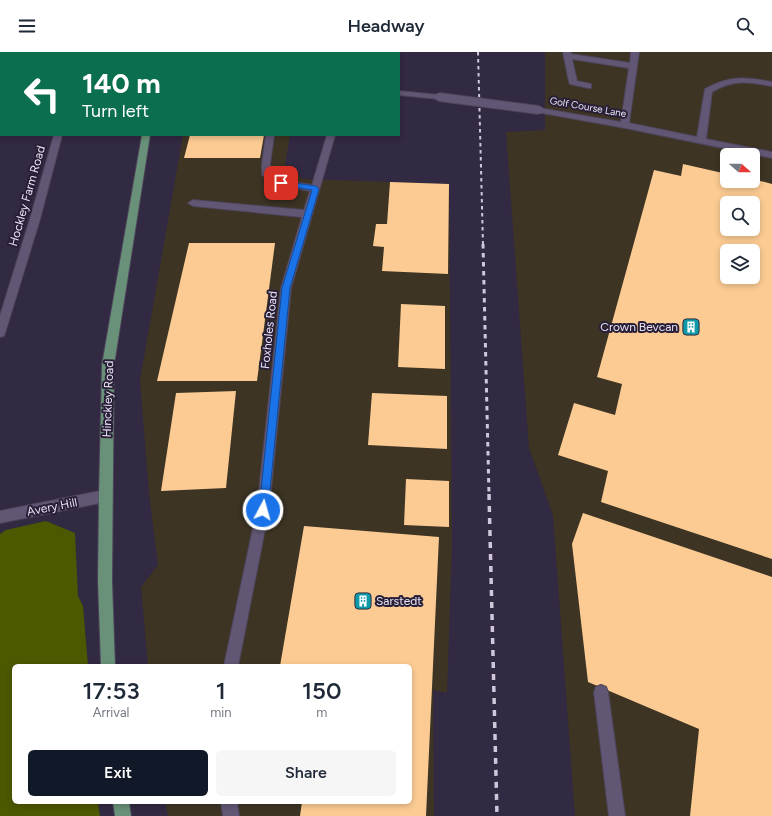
<!DOCTYPE html>
<style>
body{margin:0;font-family:Figtree,sans-serif;background:#f6f6f7;color:#1f2937;height:100vh;display:flex;flex-direction:column;font-size:15px;white-space:nowrap}
*{box-sizing:border-box;margin:0}
p{font-size:13px;color:#747a83}
.icon{flex:none;width:22px;height:22px;fill:none;stroke:currentColor;stroke-width:2;stroke-linecap:round;stroke-linejoin:round}
.map{position:relative;flex:1;overflow:hidden}
.sheet{position:absolute;left:12px;top:612px;width:400px;height:140px;display:flex;flex-direction:column;background:#fff;border-radius:6px;box-shadow:0 2px 6px #0003}
.sheet>*{flex:none}
.hud{position:absolute;left:0px;top:0px;width:400px;height:84px;box-shadow:0 2px 6px #0003;background:#0b6e4f;color:#fff;overflow:hidden}
.needle{width:26px;rotate:111deg}
.tools{position:absolute;left:720px;top:96px;display:grid;gap:8px}
.tools a{display:grid;place-items:center;width:40px;height:40px;border-radius:6px;background:#fff;box-shadow:0 2px 6px #0003;font-size:20px}
.pin{position:absolute;display:grid;place-items:center;width:34px;height:34px;color:#fff;margin:-17px;border-radius:8px;box-shadow:0 2px 6px #0006}
.me{position:absolute;width:44px;margin:-22px;rotate:6deg;stroke-linejoin:round;filter:drop-shadow(0 0 3px #0008)}
.turn{display:flex;align-items:center;gap:14px;height:84px;padding:0 16px;font-size:18px}
.turn .icon{width:52px;height:52px;stroke-width:2.5}
.turn b{display:block;font-size:28px;line-height:34px}
.eta{display:flex;justify-content:space-evenly;align-items:center;height:68px;text-align:center}
.eta b{font-size:24px;font-weight:600;line-height:28px}
.action{display:flex;gap:8px;margin-top:auto;padding:8px 16px}
.action a{flex:1;height:46px;border-radius:6px;background:#111827;color:#fff;font-size:16px;font-weight:600;line-height:46px;text-align:center}
.action a+a{background:#f6f6f7;color:#1f2937}
header{display:flex;justify-content:space-between;align-items:center;height:52px;padding:0 16px;background:#fff;font-size:18px;font-weight:600}
.map>svg:first-child{display:block}
</style>
<header><svg class="icon" aria-label="menu" viewBox="0 0 24 24"><path d="M4 6h16M4 12h16M4 18h16"/></svg>Headway<svg class="icon" aria-label="search" viewBox="0 0 24 24"><circle cx="10" cy="10" r="6"/><path d="M15 15l6 6"/></svg></header>
<div class="map">
<svg width="772" height="764" viewBox="0 0 772 764">
<rect width="100%" height="100%" fill="#322942"/>
<!-- industrial -->
<g fill="#3d3424" fill-rule="evenodd">
<path d="M545,0H772V764H575L553,463L529,396L506,80L545,78ZM727,103H753V129H727ZM727,151H753V177H727ZM727,199H753V225H727Z"/>
<polygon points="183,83 290,83 285,113 303,127 449,132 452,493 447,641 433,638 434,764 168,764 165,750 410,750 410,614 148,614 141,535 158,513 149,441 140,328"/>
</g>
<!-- green -->
<g fill="#4d5800">
<polygon points="185,0 346,0 185,1"/>
<polygon points="46,469 75,481 78,544 83,554 88,614 14,614 14,750 98,750 100,764 0,764 0,482 6,478"/>
</g>
<!-- building -->
<g fill="#fbcb93" fill-rule="evenodd">
<polygon points="190,83 264,83 260,106 184,106"/>
<path d="M683,112L727,122V129H753V127L772,132V507L601,450L608,419L558,403L574,351L615,363L622,332L597,325L654,118L681,124ZM727,151H753V177H727ZM727,199H753V225H727Z"/>
<polygon points="390,130 449,132 448,222 382,219 384,195 373,194 376,172 387,172"/>
<polygon points="189,191 275,191 257,329 157,329"/>
<polygon points="401,252 445,254 445,317 398,315"/>
<polygon points="236,339 226,436 161,439 176,341"/>
<polygon points="372,341 447,344 447,397 368,393"/>
<polygon points="406,427 449,429 449,475 404,473"/>
<polygon points="583,461 772,525 772,764 690,764 699,677 588,630 572,492"/>
<polygon points="304,474 439,485 426,764 300,764 302,750 410,750 410,614 280,614"/>
</g>
<g fill="none" stroke-linecap="round" stroke-linejoin="round">
<!-- minor casing -->
<g stroke="#4c4459" stroke-width="2">
<g id="minor">
<polygon points="56,0 64,0 55,1"/>
<rect x="99" y="0" width="8" height="1"/>
<rect x="391" y="0" width="8" height="1"/>
<path d="M563,0H571V2L630,11L631,0H639L629,71L697,85L705,37C730,23 745,25 772,30V34C747,30 734,27 712,40L706,87L772,100V106L625,76L536,60L535,58L536,56H539L621,70L629,16L572,7L577,29L591,32V36H588L570,32L569,30Z"/>
<rect x="0" y="12" width="1" height="4"/>
<polygon points="399,39 439,43 443,45 439,47 399,43"/>
<polygon points="54,83 62,83 40,167 5,281 4,284 0,285 0,264 30,167"/>
<polygon points="266,83 274,83 270,112 271,122 283,128 312,133 327,83 335,83 291,236 269,457 238,614 224,614 257,457 281,236 302,165 193,154 188,151 193,148 304,158 310,139 278,133 262,123 262,112"/>
<polygon points="105,438 109,440 111,444 109,448 105,450 0,471 0,459"/>
<polygon points="601,633 606,635 608,640 625,764 609,764 594,640 596,635"/>
<polygon points="221,750 237,750 239,764 223,764"/>
</g>
</g>
<!-- major casing -->
<g stroke="#4c4459" stroke-width="2">
<g id="major">
<polygon points="158,0 166,0 157,1"/>
<polygon points="142,83 150,83 114,313 112,529 115,614 101,614 98,529 99,444 102,313"/>
<polygon points="113,750 129,750 131,764 115,764"/>
</g>
</g>
<!-- minor -->
<use href="#minor" fill="#615774" fill-rule="evenodd"/>
<!-- major -->
<use href="#major" fill="#699179" fill-rule="evenodd"/>
<!-- rail-far2 -->
<polyline stroke="#cec8da" stroke-width="2" stroke-dasharray="3.5 3.5" stroke-linecap="butt" points="478,0 483,193"/>
<!-- rail-far1 -->
<polyline stroke="#cec8da" stroke-width="3" stroke-dasharray="4.5 4.5" stroke-linecap="butt" points="483,192 489,443"/>
<!-- rail -->
<polyline stroke="#cec8da" stroke-width="3.5" stroke-dasharray="6 6" stroke-linecap="butt" points="489,442 497,764"/>
<!-- minor-bridge casing -->
<g stroke="#4c4459" stroke-width="10" stroke-linecap="butt">
<polyline id="minor-bridge" points="439,45 539,58"/>
</g>
<!-- minor-bridge -->
<use href="#minor-bridge" stroke="#615774" stroke-width="8"/>
</g>
<!-- route -->
<polygon fill="#1a73e8" stroke="#114b97" points="281,129 316,134 319,137 290,236 268,458 267,461 263,462 260,461 259,458 282,236 312,138 279,133 279,130"/>
<!-- icons -->
<defs>
<g id="building-square" transform="scale(0.9)"><rect x="-9" y="-9" width="18" height="18" rx="4" fill="#0f9aa8" stroke="#281f37"/><path d="M-4-6H4V6H1V3H-1V6H-4ZM-2.5-4.3h1.7v1.8h-1.7ZM.8-4.3h1.7v1.8H.8ZM-2.5-1h1.7V.8h-1.7ZM.8-1h1.7V.8H.8Z" fill="#fff"/></g>
</defs>
<g fill-rule="evenodd">
<use href="#building-square" x="691" y="275"/>
<use href="#building-square" x="363" y="549"/>
</g>
<g text-anchor="middle" dominant-baseline="central" stroke-width="4" stroke-linejoin="round" paint-order="stroke">
<!-- far-street labels -->
<g font-size="10" fill="#eae5f6" stroke="#281f37">
<text transform="translate(588 55) rotate(10)">Golf Course Lane</text>
</g>
<!-- street labels -->
<g font-size="12" fill="#eae5f6" stroke="#281f37">
<text transform="translate(27 144) rotate(-74)">Hockley Farm Road</text>
<text transform="translate(269 278) rotate(-84)">Foxholes Road</text>
<text transform="translate(108 347) rotate(-88)">Hinckley Road</text>
<text transform="translate(52 455) rotate(-11)">Avery Hill</text>
</g>
<!-- poi labels -->
<g font-size="12" fill="#eae5f6" stroke="#281f37" text-anchor="end">
<text x="678" y="275">Crown Bevcan</text>
<text x="376" y="549" text-anchor="start">Sarstedt</text>
</g>
</g>
</svg>
<div class="tools">
<a><svg class="needle" viewBox="-14 -14 28 28"><path d="M0-13l5 13h-10z" fill="#e53935"/><path d="M0 13l5-13h-10z" fill="#747a83"/></svg></a>
<a><svg class="icon" aria-label="search" viewBox="0 0 24 24"><circle cx="10" cy="10" r="6"/><path d="M15 15l6 6"/></svg></a>
<a><svg class="icon" aria-label="layers" viewBox="0 0 24 24"><path d="M12 4l9 5-9 5-9-5zM3 14l9 5 9-5"/></svg></a>
</div>
<div class="pin" style="left:281px;top:131px;background:#d93025"><svg class="icon" aria-label="arrive" viewBox="0 0 24 24"><path d="M6 21V4h12l-3 4 3 4H6"/></svg></div>
<svg class="me" style="left:263px;top:458px" viewBox="-20 -20 40 40"><circle r="17" fill="#1a73e8" stroke="#fff" stroke-width="3"/><path d="M0-11L8 9 0 5-8 9z" fill="#fff"/></svg>
<div class="hud">
<div class="turn"><svg class="icon" aria-label="left" viewBox="0 0 24 24"><path d="M17 20v-9H6M10 6l-5 5 5 5"/></svg><div><b>140 m</b>Turn left</div></div>
</div>
<section class="sheet">
<div class="eta">
<div><b>17:53</b><p>Arrival</p></div>
<div><b>1</b><p>min</p></div>
<div><b>150</b><p>m</p></div>
</div>
<div class="action"><a>Exit</a><a>Share</a></div>
</section>
</div>
